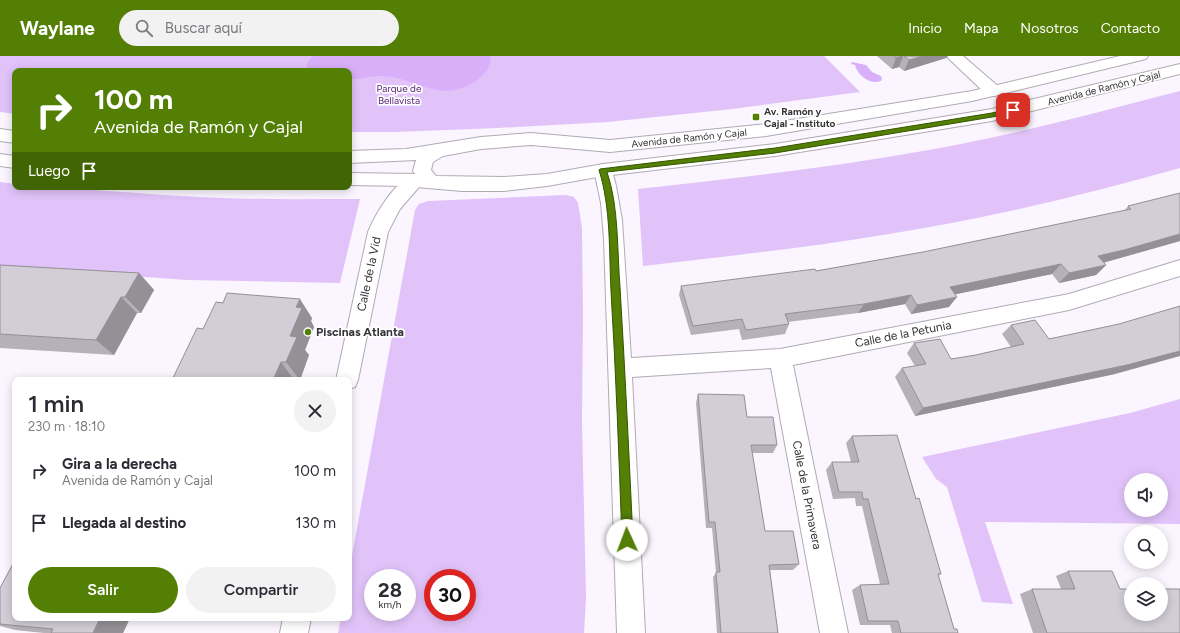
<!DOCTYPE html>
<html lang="es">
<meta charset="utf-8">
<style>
body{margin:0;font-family:Figtree,sans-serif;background:#f2f2f3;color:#2b2b33;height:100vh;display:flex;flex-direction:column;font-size:15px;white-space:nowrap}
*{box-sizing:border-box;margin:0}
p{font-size:13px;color:#7c7c81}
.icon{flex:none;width:22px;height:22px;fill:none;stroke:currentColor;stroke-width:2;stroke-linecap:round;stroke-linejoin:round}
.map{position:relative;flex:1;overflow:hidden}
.details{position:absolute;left:12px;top:321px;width:340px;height:244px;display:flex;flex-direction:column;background:#fff;border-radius:8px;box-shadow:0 2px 10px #0003}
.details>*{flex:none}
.guide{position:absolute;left:12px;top:12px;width:340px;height:122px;border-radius:8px;box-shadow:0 2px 10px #0003;background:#537f05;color:#fff;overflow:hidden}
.tools{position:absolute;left:1124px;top:417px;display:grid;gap:8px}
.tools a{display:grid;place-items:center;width:44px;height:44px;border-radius:50%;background:#fff;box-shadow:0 2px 10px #0003;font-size:20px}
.speed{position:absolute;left:364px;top:513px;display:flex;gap:8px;font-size:20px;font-weight:700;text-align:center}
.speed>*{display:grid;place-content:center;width:52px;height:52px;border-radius:50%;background:#fff;box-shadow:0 2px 10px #0003;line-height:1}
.speed small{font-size:10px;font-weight:400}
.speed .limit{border:6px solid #d22;background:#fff;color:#111}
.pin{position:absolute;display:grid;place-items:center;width:34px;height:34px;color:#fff;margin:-17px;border-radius:8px;box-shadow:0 2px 6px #0006}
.me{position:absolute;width:44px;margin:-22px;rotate:358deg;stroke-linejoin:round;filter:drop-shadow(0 0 3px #0008)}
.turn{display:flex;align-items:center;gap:14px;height:84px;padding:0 16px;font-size:18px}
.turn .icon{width:52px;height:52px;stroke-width:2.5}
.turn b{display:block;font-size:28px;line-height:34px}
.then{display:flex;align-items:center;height:38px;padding:0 16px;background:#0003;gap:8px;font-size:15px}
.round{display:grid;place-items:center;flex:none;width:42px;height:42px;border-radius:21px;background:#f2f2f3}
.overview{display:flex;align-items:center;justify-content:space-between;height:68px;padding:0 16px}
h1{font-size:24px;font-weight:600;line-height:30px}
.action{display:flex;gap:8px;margin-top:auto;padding:8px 16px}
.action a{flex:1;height:46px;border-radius:24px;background:#537f05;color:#fff;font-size:16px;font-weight:600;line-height:46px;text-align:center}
.action a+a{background:#f2f2f3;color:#2b2b33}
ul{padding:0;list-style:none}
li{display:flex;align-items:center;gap:12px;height:52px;padding:0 16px}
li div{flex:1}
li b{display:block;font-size:15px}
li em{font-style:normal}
header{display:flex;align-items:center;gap:24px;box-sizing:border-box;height:56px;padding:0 20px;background:#537f05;color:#fff}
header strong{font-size:19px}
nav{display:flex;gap:22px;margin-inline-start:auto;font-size:14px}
.search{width:280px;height:36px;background:#f2f2f3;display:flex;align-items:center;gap:10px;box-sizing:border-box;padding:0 14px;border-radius:22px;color:#7c7c81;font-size:15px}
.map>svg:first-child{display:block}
</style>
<header>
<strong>Waylane</strong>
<div class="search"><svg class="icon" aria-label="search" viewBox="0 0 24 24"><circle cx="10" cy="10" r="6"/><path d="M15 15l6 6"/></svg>Buscar aquí</div>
<nav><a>Inicio</a><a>Mapa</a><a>Nosotros</a><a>Contacto</a></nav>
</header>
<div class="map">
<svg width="1180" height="577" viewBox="0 0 1180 577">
<rect width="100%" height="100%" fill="#faf5fe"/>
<!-- green -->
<g fill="#e1c3f9" fill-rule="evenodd">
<polygon points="0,0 824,0 860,36 732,53 608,66 497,72 395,76 349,76 349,15 15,15 15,58 0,56"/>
<path d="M1180,35V112C1082,140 983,163 883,179C803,192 723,201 643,210L638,133C734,122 829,112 923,95C1010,80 1095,57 1180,35Z"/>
<path d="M0,126L15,128V131C77,131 138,138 199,141C253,144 306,143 360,143L340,227L188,224L0,211Z"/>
<path d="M566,139L574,141L578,147L582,172L583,258L582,366L586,541L584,577H338L341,562H349V516L415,154L419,148L428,145ZM373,522H407V556H373ZM433,522H467V556H433Z"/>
<path d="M1180,343V468L985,466L1013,548L982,546L947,431L936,423L922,401L1130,357ZM1131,424H1161V454H1131Z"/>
</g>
<!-- water -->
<g fill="#d9affa">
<path d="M312,0H490L491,1C490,13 483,21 473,27C441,45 423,27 392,21C379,18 363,22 349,24V15H308L307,8Z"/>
<path d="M852,6L866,9L872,16L881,20L882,24C872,31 857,19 855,9L851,8Z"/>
</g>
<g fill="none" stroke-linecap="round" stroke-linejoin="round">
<!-- minor casing -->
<g stroke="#b0aab4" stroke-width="2">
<g id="minor">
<polygon points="946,0 963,0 999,31 1001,35 999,39 993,40 987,39"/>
<polygon points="603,108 609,110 612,114 616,130 622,164 631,302 780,293 1069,238 1180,204 1180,220 1069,254 793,309 848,577 820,577 771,312 632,321 645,577 617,577 604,183 601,147 594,114 597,110"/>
<path d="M416,118L423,119L425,124L400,153L388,176L358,324L355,331L349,333V324H336L368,176C376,157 395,124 416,118Z"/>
<polygon points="283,562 311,562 308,577 280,577"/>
</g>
</g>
<!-- tertiary casing -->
<g stroke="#b0aab4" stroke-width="2">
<g id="tertiary">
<polygon points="1120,0 1148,0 1146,3 972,45 766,80 610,96 531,89 481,93 443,100 433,106 431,114 436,120 504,121 547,118 603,108 775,88 992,53 1180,8 1180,18 992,65 775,100 603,120 547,130 504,135 462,135 405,130 349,129 349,117 415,118 413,115 416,104 349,107 349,95 406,93 481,81 531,77 610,84 766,68 972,35"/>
<polygon points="0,73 15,75 15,87 0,85"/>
<polygon points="0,98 15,100 15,112 0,110"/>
</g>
</g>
<!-- minor -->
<use href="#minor" fill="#fff" fill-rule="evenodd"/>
<!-- tertiary -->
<use href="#tertiary" fill="#fff" fill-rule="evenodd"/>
</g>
<!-- wall -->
<g fill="#b5b0b9">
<polygon points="877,0 948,0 946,2 904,15 899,11 892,13"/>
<polygon points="1180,137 1180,185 1113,204 1104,207 1106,209 1096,219 1059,227 1052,218 955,238 949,251 911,258 905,248 858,257 788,266 789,268 785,278 742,284 739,273 691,279 679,239 681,230 816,215 923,196 1124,155 1128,150"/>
<polygon points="0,209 139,217 154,234 141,257 137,257 114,299 0,292"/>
<polygon points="312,262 311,265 314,271 305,294 309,299 300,324 294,324 203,273"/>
<polygon points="1011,269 1049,283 1115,318 915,360 895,321 902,312 915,310 907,297 914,287 951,303 976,299 1011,291 1002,278"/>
<polygon points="698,338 747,361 777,389 773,397 752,397 765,475 799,508 793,514 770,514 778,577 717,577 713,521 716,517 712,472 706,472 696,347"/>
<polygon points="852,380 916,443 941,518 938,520 954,573 958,577 892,577 890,569 860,569 852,534 860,529 880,528 862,450 856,450 855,442 833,443 826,414 832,406 851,406 846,387"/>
<polygon points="1068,515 1120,533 1180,577 1033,577 1020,538 1032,533 1061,533 1056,520"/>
<polygon points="0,532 15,562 130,562 123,577 44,577 15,574 0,570"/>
</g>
<!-- shaded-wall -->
<g fill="#939096">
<polygon points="903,0 899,11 892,13 896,2"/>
<polygon points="923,0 948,0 946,2 904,15 909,4"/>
<polygon points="1180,178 1180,185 1113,204 1088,210 1098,200"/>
<polygon points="1061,208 1052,218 943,241 950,231"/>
<polygon points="1106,209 1096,219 1059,227 1069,217"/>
<polygon points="139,217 154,234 141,257 125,241"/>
<polygon points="911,239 905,248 858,257 864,248"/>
<polygon points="121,241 137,257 114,299 96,284"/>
<polygon points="957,241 949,251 911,258 917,249"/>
<polygon points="300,243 312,262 311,265 314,271 305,294 309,299 300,324 286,306 290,280 296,251"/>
<polygon points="1180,295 1180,300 1115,318 915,360 923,352"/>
<polygon points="281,306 294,324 273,324"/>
<polygon points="100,562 130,562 123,577 93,577"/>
</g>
<!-- building -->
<g fill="#d2cdd7" stroke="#939096">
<polygon points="894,0 903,0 896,2"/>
<polygon points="904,0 923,0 909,4"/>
<polygon points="1180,137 1180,178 1124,194 1098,200 1106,209 1069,217 1061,208 950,231 957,241 917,249 911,239 864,248 785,258 789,268 746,274 742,263 693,270 681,230 815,213 816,215 923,196 1131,153 1128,150"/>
<polygon points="0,209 139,217 125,241 121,241 96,284 0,278"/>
<polygon points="227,237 300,243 296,251 302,252 290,280 297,281 286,306 281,306 273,324 172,324 197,272 203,273 216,246 223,247"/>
<polygon points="1180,250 1180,295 1127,309 923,352 902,312 926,308 914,287 940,283 951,303 976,299 1024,288 1011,269 1035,264 1049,283 1119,268"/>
<polygon points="698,338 744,339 747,361 773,361 777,389 751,389 765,475 793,475 799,508 769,509 778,577 721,577 716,516 720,516 715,466 709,466"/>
<polygon points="897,379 916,443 919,442 941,518 938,518 954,573 957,573 958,577 901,577 898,565 868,565 860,529 889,528 868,443 863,443 862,436 839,436 832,406 859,406 852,380"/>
<polygon points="15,504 15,562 100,562 93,577 51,577 53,573 0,568 0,532"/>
<polygon points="1068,515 1112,515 1120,533 1131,533 1131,558 1161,558 1161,533 1180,533 1180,577 1047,577 1032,533 1075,533"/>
</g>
<!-- route -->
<path fill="#537f05" stroke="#365303" d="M1013,52L1016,54L1015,56L992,61L775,97L607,116C619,151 617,195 620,231C625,315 629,399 633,484L631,487L627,489L623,487L622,484C619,401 616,318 611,235C609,195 611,152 599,114L600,113L775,92L992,57Z"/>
<!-- markers -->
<g fill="#537f05" stroke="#fff" stroke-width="1.5">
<rect x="752" y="57" width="8" height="8" rx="2"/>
<circle cx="308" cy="276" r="4"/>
</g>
<g text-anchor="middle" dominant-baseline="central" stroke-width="3.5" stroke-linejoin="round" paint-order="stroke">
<!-- far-park labels -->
<g font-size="10" fill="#541e74" stroke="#fff">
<text x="399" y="32">Parque de<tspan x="399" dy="12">Bellavista</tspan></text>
</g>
<!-- far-street labels -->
<g font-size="10" fill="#343236" stroke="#fff">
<text transform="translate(1104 32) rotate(-14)">Avenida de Ramón y Cajal</text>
<text transform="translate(689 82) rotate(-6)">Avenida de Ramón y Cajal</text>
</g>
<!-- far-poi labels -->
<g font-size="10" font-weight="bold" fill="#343236" stroke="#fff" text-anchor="start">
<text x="764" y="55">Av. Ramón y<tspan x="764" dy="12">Cajal - Instituto</tspan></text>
</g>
<!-- street labels -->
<g font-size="12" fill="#343236" stroke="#fff">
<text transform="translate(369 218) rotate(-78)">Calle de la Vid</text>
<text transform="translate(903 278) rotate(-11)">Calle de la Petunia</text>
<text transform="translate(807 439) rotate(79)">Calle de la Primavera</text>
</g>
<!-- poi labels -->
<g font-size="12" font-weight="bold" fill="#343236" stroke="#fff" text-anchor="start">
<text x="316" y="276">Piscinas Atlanta</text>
</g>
</g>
</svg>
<div class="tools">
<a><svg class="icon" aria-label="sound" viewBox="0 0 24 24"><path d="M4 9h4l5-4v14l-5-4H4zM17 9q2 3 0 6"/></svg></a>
<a><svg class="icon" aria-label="search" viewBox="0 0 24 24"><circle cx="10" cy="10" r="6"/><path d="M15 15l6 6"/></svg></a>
<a><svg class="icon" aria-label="layers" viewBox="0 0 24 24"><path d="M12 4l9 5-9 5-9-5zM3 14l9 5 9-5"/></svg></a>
</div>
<div class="speed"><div>28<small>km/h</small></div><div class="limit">30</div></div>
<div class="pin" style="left:1013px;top:54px;background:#d93025"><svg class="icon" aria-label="arrive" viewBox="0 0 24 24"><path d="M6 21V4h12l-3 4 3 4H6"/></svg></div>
<svg class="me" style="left:627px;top:484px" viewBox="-20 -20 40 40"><circle r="19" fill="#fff"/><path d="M0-13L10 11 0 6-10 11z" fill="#537f05"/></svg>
<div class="guide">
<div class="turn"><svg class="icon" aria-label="right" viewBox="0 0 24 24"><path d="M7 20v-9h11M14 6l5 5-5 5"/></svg><div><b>100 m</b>Avenida de Ramón y Cajal</div></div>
<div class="then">Luego<svg class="icon" aria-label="arrive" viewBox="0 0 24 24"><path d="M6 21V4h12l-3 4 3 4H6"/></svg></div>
</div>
<section class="details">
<div class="overview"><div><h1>1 min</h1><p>230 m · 18:10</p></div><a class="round"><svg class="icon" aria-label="close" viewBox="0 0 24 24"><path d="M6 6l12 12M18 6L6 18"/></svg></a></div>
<ul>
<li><svg class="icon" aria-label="right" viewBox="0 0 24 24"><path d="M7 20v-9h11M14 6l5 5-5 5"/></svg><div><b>Gira a la derecha</b><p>Avenida de Ramón y Cajal</p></div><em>100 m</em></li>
<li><svg class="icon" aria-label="arrive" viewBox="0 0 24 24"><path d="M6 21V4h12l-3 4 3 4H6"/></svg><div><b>Llegada al destino</b></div><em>130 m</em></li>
</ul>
<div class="action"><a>Salir</a><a>Compartir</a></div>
</section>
</div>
